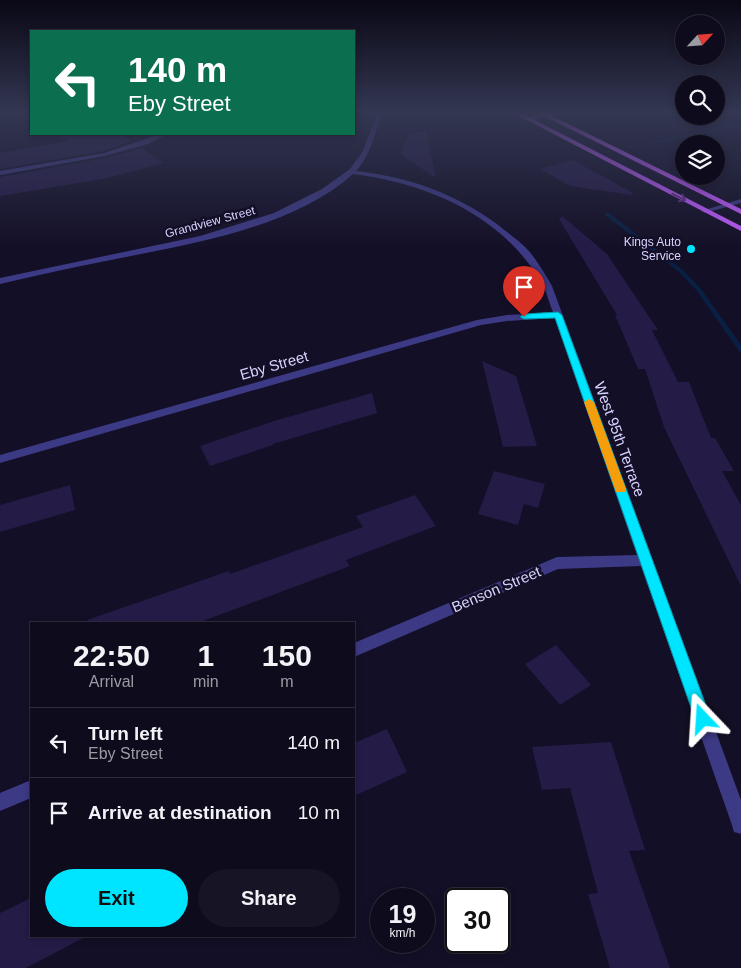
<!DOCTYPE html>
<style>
body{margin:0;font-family:Arial,sans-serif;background:#171425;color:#f1f3f6;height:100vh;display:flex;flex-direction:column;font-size:19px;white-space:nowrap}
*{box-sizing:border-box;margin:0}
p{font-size:16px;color:#9b9ba3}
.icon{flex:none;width:28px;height:28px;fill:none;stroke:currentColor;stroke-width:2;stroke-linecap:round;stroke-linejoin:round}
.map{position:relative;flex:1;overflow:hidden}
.side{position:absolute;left:30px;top:622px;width:325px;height:315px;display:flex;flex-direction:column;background:#0e0b1c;border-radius:0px;box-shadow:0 2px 8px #0003,0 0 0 1px #2e2b3b}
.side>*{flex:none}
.banner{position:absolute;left:30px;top:30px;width:325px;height:105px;border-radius:0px;box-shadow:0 2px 8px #0003,0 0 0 1px #2e2b3b;background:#0b6e4f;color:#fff;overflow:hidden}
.needle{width:32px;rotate:64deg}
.tools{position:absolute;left:675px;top:15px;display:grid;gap:10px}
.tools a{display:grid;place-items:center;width:50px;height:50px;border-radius:50%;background:#0e0b1c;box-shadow:0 2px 8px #0003,0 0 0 1px #2e2b3b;font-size:25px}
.speed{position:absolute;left:370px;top:888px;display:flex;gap:10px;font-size:25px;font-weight:700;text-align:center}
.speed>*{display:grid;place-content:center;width:65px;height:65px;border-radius:50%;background:#0e0b1c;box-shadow:0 2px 8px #0003,0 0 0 1px #2e2b3b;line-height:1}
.speed small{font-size:12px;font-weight:400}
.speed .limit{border:2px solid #111;border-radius:8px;background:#fff;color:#111}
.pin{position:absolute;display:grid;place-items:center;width:42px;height:42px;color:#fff;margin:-51px -21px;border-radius:50% 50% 50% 0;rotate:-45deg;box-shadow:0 0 5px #0007}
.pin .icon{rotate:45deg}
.me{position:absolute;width:55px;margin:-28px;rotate:340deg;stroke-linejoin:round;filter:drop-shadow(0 0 4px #0008)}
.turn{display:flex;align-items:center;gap:18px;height:105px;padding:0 15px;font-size:22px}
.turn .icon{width:65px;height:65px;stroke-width:2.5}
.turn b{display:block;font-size:35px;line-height:42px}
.eta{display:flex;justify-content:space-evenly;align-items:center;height:85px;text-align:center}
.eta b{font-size:30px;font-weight:700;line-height:35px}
.button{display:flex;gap:10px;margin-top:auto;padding:10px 15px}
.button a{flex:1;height:58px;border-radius:30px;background:#00e5ff;color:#111;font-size:20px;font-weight:700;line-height:58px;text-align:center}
.button a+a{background:#171425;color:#f1f3f6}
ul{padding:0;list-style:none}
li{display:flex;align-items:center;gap:15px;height:70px;padding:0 15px;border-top:1px solid #2e2b3b}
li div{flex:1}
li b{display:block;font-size:19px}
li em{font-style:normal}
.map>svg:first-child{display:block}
</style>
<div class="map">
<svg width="741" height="968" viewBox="0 0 741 968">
<rect width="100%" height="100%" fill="#130f26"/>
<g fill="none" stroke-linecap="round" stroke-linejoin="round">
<!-- stream -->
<g fill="#0a1f44" fill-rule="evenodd">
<polygon points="741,124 741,126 629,148 627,147"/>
<polygon points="605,213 609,213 683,270 701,289 741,345 741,352 739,351 697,291 679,272 605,215"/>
</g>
</g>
<!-- building -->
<g fill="#241b47">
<polygon points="426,131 436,178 400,154 408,135"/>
<polygon points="54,134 121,134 132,141 104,151 0,169 0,153 69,141"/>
<polygon points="142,148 164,163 103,179 0,196 0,177 105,158"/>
<polygon points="573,160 633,193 632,195 570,186 540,169"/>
<polygon points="562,216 607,254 658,330 652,330 678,382 689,382 711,438 715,438 734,471 722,471 741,505 741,586 664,427 645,369 638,369 615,315 617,315 559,219"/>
<polygon points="482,361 516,376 537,446 503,447"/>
<polygon points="372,393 377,413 273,444 273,445 210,466 200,446 274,421"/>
<polygon points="494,471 545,484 538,508 524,504 518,525 478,514"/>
<polygon points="70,485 75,510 0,532 0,505"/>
<polygon points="415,495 436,526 346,560 350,566 195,624 88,624 87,620 229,571 230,574 363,527 356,516"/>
<polygon points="556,645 591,685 560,705 525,664"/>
<polygon points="387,729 407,772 354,796 354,743"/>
<polygon points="611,742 645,850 629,851 670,968 610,968 588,894 598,893 570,788 542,790 532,747"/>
<polygon points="31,898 31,936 87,936 26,968 0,968 0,913"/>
</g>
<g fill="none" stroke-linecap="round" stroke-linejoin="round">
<!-- street -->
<g fill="#3d3a85" fill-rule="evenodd">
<path d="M377,113H383C374,133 372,154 356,171C409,177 454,193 497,224C508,233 520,241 529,251C538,262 545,274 552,286L741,800V834L734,832L732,825L641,566L558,569L354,657V643L557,557L637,555L555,318L507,321L481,325L0,463V455L477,320L507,315L553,312C549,303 547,292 542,284C504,216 427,183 353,174C295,226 200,242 126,257C84,265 42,274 0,284V278L200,236L274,213L322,189L350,169L363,151Z"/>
<polygon points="160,134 168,134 148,144 105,156 0,175 0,171 104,153"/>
<polygon points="741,199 741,203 705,213 701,211"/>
<polygon points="31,780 31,798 0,811 0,793"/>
</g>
<!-- secondary -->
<polygon fill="#6f6bff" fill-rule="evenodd" points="547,113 560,113 527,121 524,119"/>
<!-- primary -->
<g fill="#c25bff" fill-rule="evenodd">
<polygon points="513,113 521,113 741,226 741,231"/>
<polygon points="538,113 546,113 741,209 741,214"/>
</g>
</g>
<!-- one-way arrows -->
<defs><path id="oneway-shaft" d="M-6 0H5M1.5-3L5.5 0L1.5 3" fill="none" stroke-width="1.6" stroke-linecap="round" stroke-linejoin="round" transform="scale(1.25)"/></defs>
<use stroke="#623188" href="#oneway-shaft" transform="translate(679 197) rotate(27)"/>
<!-- sky -->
<linearGradient id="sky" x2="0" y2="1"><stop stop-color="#0a0815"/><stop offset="0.45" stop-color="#333752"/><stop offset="1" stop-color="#333752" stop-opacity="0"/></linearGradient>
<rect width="741" height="249" fill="url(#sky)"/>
<!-- route -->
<polygon fill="#00e5ff" stroke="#0095a6" points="558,312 562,315 711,719 708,724 703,727 698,724 695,719 555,318 524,319 520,317 524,314"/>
<!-- slow -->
<polygon fill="#f59e0b" points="589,399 594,402 626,489 625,492 616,492 615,489 584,402"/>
<!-- markers -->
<circle fill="#00e5ff" stroke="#130f26" stroke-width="2" cx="691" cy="249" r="5"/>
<g text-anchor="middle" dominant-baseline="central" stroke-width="5" stroke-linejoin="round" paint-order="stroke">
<!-- far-street labels -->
<g font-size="12" fill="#d9d4ff" stroke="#130f26">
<text transform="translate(210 222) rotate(-15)">Grandview Street</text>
</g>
<!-- far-poi labels -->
<g font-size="12" fill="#d9d4ff" stroke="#130f26" text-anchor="end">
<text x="681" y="242">Kings Auto<tspan x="681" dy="14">Service</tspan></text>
</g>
<!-- street labels -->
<g font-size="15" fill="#d9d4ff" stroke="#130f26">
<text transform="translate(274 365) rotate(-16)">Eby Street</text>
<text transform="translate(620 439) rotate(70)">West 95th Terrace</text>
<text transform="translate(496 589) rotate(-23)">Benson Street</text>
</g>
</g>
</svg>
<div class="tools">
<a><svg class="needle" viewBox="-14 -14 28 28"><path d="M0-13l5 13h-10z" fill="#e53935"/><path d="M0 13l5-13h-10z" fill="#9b9ba3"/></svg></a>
<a><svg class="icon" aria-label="search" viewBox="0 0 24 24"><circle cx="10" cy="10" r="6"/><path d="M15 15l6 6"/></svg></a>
<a><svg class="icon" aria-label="layers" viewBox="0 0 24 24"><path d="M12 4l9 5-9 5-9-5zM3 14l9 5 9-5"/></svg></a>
</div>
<div class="speed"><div>19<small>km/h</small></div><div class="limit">30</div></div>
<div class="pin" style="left:524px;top:317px;background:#d93025"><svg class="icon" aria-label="arrive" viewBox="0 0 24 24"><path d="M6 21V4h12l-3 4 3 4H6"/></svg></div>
<svg class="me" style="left:703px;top:719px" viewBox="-20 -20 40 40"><path d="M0-17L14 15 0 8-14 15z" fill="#00e5ff" stroke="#fff" stroke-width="4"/></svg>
<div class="banner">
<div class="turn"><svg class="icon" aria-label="left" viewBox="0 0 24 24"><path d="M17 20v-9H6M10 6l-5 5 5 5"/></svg><div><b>140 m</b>Eby Street</div></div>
</div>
<section class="side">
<div class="eta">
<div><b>22:50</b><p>Arrival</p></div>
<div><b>1</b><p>min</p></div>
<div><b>150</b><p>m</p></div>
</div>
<ul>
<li><svg class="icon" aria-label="left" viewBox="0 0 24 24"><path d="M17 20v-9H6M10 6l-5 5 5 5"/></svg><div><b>Turn left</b><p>Eby Street</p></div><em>140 m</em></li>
<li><svg class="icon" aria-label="arrive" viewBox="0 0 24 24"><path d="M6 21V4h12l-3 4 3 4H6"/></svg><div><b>Arrive at destination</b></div><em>10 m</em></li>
</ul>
<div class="button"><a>Exit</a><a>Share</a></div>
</section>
</div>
